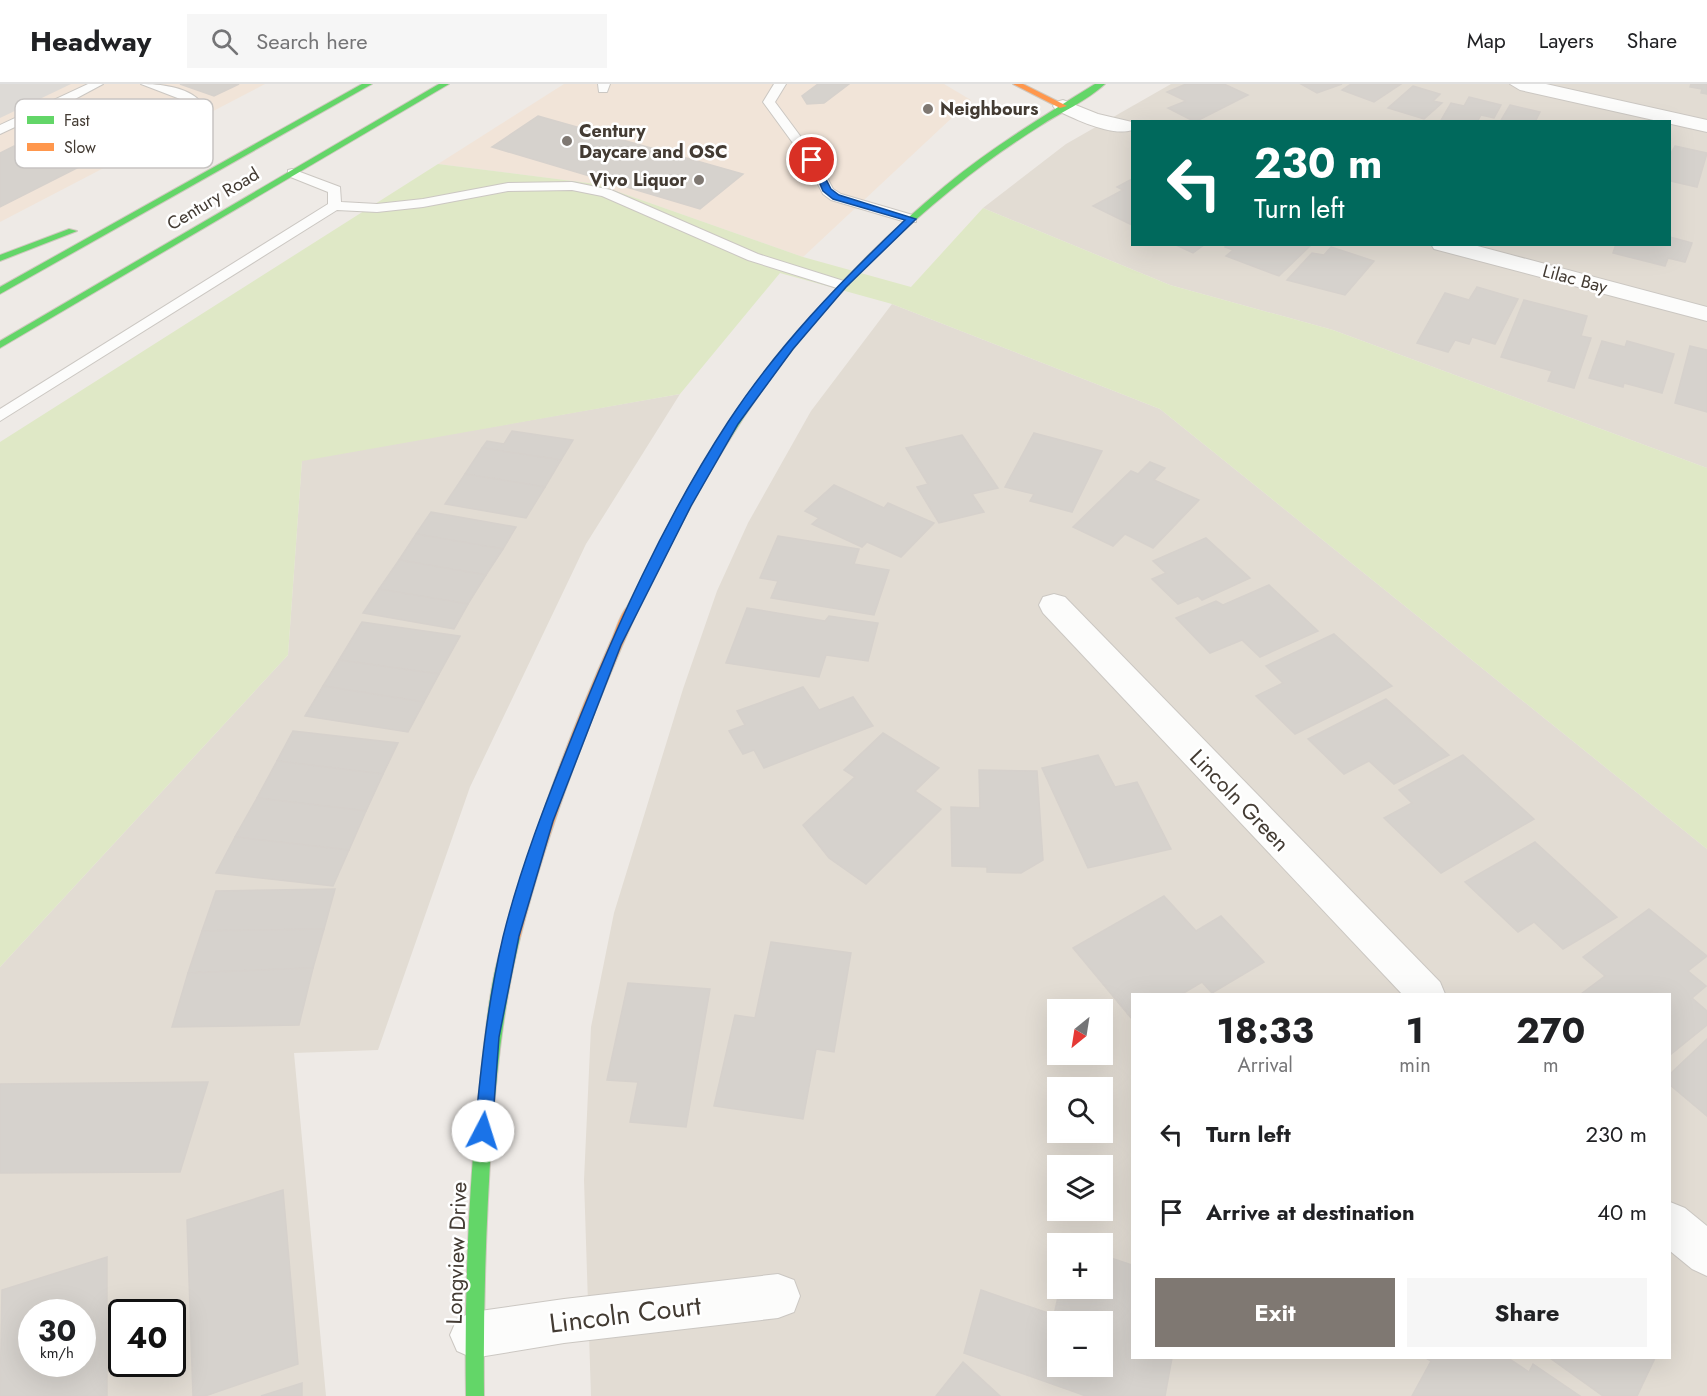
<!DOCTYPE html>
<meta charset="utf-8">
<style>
body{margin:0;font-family:Jost,sans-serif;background:#f6f6f6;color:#202124;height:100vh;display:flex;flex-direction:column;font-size:22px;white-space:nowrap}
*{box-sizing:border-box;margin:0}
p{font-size:20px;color:#757577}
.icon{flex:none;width:33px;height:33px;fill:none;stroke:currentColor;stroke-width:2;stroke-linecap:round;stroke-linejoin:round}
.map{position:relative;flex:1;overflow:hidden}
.details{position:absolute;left:1131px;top:909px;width:540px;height:366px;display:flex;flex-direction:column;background:#fff;border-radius:0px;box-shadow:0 6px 24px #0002}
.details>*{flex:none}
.top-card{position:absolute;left:1131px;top:36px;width:540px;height:126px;border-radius:0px;box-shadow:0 6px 24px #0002;background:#00695c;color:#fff;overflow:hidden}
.needle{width:39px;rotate:210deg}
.fabs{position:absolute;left:1047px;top:915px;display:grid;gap:12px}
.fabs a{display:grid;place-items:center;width:66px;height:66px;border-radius:0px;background:#fff;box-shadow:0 6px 24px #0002;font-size:30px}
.speed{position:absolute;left:18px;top:1215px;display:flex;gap:12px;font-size:30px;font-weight:700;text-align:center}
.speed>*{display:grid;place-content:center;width:78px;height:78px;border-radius:50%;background:#fff;box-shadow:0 6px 24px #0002;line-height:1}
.speed small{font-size:15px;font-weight:400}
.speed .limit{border:3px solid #111;border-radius:9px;background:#fff;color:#111}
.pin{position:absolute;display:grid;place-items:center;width:51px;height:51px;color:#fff;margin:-26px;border:3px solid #fff;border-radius:50%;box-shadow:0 2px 6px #0007}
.me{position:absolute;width:66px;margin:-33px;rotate:5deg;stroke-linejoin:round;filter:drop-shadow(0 0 4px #0008)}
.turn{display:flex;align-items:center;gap:21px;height:126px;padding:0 24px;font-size:27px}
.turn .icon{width:78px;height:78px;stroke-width:2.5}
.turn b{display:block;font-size:42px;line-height:51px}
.eta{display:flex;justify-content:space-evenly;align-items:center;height:102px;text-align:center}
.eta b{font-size:36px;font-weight:700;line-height:42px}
.button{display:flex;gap:12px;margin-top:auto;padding:12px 24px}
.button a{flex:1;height:69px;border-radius:0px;background:#7f7872;color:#fff;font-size:24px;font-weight:700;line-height:69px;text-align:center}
.button a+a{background:#f6f6f6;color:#202124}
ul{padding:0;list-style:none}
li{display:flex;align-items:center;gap:18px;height:78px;padding:0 24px}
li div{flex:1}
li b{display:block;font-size:22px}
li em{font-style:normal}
header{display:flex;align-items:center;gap:36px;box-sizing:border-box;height:84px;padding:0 30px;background:#fff;border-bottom:2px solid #e0e0e0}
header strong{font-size:28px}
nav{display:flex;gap:33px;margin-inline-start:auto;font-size:21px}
.search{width:420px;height:54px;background:#f6f6f6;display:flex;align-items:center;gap:15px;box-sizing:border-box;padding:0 21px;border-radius:0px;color:#757577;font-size:22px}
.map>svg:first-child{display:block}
</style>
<header>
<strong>Headway</strong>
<div class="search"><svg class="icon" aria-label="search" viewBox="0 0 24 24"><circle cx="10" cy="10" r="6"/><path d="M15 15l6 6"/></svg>Search here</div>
<nav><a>Map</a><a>Layers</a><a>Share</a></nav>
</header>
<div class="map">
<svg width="1707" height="1312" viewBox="0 0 1707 1312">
<rect width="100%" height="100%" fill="#eeeae6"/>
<!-- residential -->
<g fill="#e2dcd3" fill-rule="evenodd">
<path d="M1171,0H1707V384L1333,246L1170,201L983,124L1066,60ZM1132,38H1670V160H1132Z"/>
<path d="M892,220L1160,325L1707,765V1312H591L584,1096L591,943L614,829L683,605L717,507L748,439L811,327ZM1132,910H1670V1274H1132ZM1058,926H1102V970H1058ZM1058,1004H1102V1048H1058ZM1058,1082H1102V1126H1058ZM1058,1160H1102V1204H1058ZM1058,1238H1102V1282H1058Z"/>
<path d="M680,310L586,460L470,703L378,966L294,969L326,1312H0V883L288,571L302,376ZM32,1228H82V1280H32ZM122,1228H172V1280H122Z"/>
</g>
<!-- commercial -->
<g fill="#f1e4d8">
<polygon points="0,0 265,0 0,138"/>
<polygon points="564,0 944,0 971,16 803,173 596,100 438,80"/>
</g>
<!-- green -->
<polygon fill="#dfe8c6" points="438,80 596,100 803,173 911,203 983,124 1170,201 1333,246 1707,384 1707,765 1160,325 892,220 780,189 680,310 302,377 288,571 0,883 0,358"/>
<!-- parking -->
<polygon fill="#dddad6" points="0,0 71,0 0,34"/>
<!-- building -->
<g fill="#d6d2cd" stroke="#d6d1cc" stroke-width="1.5" fill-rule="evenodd">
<polygon points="180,0 239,0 214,12"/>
<polygon points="818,0 849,0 824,19 807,20 802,12"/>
<polygon points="1186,0 1224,0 1248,11 1195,38 1168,24 1186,17 1167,8"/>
<polygon points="1301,0 1342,0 1317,9"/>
<polygon points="1351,0 1401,0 1374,18 1342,6"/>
<polygon points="1691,0 1707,0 1707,10 1701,9 1702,5 1690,3"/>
<polygon points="1413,2 1440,10 1433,17 1442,19 1424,35 1388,24"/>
<polygon points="1469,13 1501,21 1494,34 1481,31 1477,38 1440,38 1451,19 1464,22"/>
<polygon points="1510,21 1540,28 1535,38 1500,38"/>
<polygon points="98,30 148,48 0,123 0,69 14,62 24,66"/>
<polygon points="538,32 743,90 700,125 492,63"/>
<polygon points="1675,62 1707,69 1697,103 1670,97 1670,71"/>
<polygon points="1132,95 1132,141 1093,122 1123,106 1117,103"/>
<polygon points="1670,153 1692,159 1685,178 1668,174 1665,182 1613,169 1616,160 1670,160"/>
<polygon points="1174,160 1205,160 1193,169"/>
<polygon points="1228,160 1312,160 1279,192 1226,172 1233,166 1225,163"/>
<polygon points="1331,163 1374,177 1345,211 1287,196 1312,169 1324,171"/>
<polygon points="1477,203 1518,215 1495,260 1472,253 1469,260 1455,256 1448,268 1417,259 1445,209 1469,216"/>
<polygon points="1524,216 1587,232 1581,252 1591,254 1574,304 1548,297 1552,287 1501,273"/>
<polygon points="1602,257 1625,263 1627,257 1674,270 1662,309 1624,299 1623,303 1589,294"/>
<polygon points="1690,262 1707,266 1707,328 1675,319"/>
<polygon points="512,347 573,356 561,376 482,364 487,357 504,360"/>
<polygon points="1034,349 1102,367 1072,428 1030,417 1034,410 1005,403"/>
<polygon points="962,351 998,404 972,410 984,428 939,439 917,403 928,400 906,364"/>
<polygon points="482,364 561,376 545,403 465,390"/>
<polygon points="1150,378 1165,384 1154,396 1199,416 1153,464 1125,450 1113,462 1073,443 1131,387 1138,390"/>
<polygon points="465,390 545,403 526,434 445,420"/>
<polygon points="834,401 884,424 888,419 934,439 901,473 867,458 862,463 812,440 819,434 805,427"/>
<polygon points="431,428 516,443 503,465 416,450"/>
<polygon points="416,450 503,465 486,491 399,476"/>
<polygon points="778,452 859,465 854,480 889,486 874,531 771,514 778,497 760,494"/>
<polygon points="1206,454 1250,494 1202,516 1198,512 1178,520 1152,495 1166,489 1153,477"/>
<polygon points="399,476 486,491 468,520 379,505"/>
<polygon points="1269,501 1318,547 1260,573 1242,556 1210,569 1176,534 1216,517 1223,521"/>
<polygon points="379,505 468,520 454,545 363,529"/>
<polygon points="747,524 825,537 829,532 878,539 868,577 826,571 819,593 726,579"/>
<polygon points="362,538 460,552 439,590 339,576"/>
<polygon points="1334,550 1392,602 1295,650 1256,612 1283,599 1266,582"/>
<polygon points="339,576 439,590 424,618 323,602"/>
<polygon points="323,602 424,618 408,648 305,632"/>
<polygon points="803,603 819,626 853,613 873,642 764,684 754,666 743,670 729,647 745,641 737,627"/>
<polygon points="1386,615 1449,671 1394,700 1369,677 1344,690 1308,655"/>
<polygon points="293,647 398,659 383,690 277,677"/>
<polygon points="883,649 939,684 915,707 941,725 866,800 829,774 803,741 855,693 844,686"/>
<polygon points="1098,671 1115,703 1137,698 1171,765 1088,784 1042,684"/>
<polygon points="1463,671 1534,735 1441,789 1384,734 1412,719 1399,706"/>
<polygon points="277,677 383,690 366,727 257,714"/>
<polygon points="979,686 1037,687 1043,776 1021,789 987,788 987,783 952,782 951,723 980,724"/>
<polygon points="257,714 366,727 349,766 235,753"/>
<polygon points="235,753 349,766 333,802 216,789"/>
<polygon points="1535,758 1617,833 1563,865 1534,838 1518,848 1465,798"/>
<polygon points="335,805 324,845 202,847 216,807"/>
<polygon points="1164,812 1196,847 1221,832 1264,878 1212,909 1202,898 1182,910 1132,910 1132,935 1073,864"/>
<polygon points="1649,825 1707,872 1688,887 1706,902 1692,914 1707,927 1707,941 1670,971 1670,910 1581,910 1605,892 1583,873"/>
<polygon points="324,845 313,884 188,889 202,847"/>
<polygon points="771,858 851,869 834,968 816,965 803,1035 714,1022 735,931 755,934"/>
<polygon points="313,884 299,941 172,943 188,889"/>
<polygon points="628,899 710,905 686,1043 630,1038 638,998 607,996"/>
<polygon points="1707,955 1707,1032 1670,1001 1670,990"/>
<polygon points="208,998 180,1088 0,1089 0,1000"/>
<polygon points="283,1106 298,1280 205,1312 193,1312 187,1136"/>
<path d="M1102,1171L1132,1181V1274H1172L1165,1312H1086L964,1269L981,1206L1054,1231L1060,1204H1102ZM1058,1238H1102V1282H1058Z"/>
<path d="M107,1173V1312H0L2,1206ZM32,1228H82V1280H32Z"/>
<polygon points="1426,1274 1508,1274 1529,1288 1533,1280 1580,1312 1412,1312 1431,1277"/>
<polygon points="1550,1274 1655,1274 1637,1312 1603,1312"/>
<polygon points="963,1278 1000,1312 936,1312"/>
<polygon points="302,1299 302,1312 261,1312"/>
</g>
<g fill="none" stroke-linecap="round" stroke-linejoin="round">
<!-- lane casing -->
<g stroke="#cbc7c2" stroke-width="2">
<g id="lane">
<path d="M88,0H103L75,15C103,24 167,53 188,18L141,0C160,0 187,3 200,17C176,65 101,32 66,19L0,50V41Z"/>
<polygon points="598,0 610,0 607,8 599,8"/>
<polygon points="774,0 786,0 775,18 818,76 833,105 841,110 916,132 916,138 906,138 831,116 823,110 806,77 763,18"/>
<polygon points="292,85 340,103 341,118 377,120 423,115 508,99 572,98 611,106 758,170 847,198 849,201 842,205 837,204 748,176 602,112 572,106 508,107 423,123 377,128 337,126 0,337 0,325 328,120 328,108 288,92 288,86"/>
</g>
</g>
<!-- street casing -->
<g stroke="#cbc7c2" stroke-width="2">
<g id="street">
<polygon points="1510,0 1546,0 1707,36 1707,48 1520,6"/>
<path d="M1063,16L1098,30L1132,38V46C1112,53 1075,35 1056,26L1053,22L1056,18Z"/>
<polygon points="1431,160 1470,160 1707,223 1707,237 1434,165"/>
<polygon points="1054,510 1065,513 1440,898 1445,910 1402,910 1043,529 1039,521 1043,513"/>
<polygon points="1670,1118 1685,1124 1707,1142 1707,1192 1692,1185 1670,1167"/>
<polygon points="778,1190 794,1196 800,1212 794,1228 778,1234 564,1259 473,1274 457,1267 450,1251 457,1235 473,1228 564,1215"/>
</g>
</g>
<!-- fast casing -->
<g stroke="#cfc8be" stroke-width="2">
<g id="fast">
<polygon points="362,0 372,0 0,210 0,203"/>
<polygon points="439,0 449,0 0,264 0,257"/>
<path d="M1095,0H1105C1087,17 1061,28 1040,42C1010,61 980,82 952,105C863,177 784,265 725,363C693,415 666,469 639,523L633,527L629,526L627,523C655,468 682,411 716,359C779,262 855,176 945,102C992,63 1044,32 1095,0Z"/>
<polygon points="69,145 77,147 0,177 0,171"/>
<path d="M512,847L517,849L520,854C504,918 497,982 492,1048C486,1136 483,1224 484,1312H466C464,1195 470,1077 484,961C488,929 493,878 507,849Z"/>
</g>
</g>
<!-- slow casing -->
<g stroke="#cfc8be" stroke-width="2">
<g id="slow">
<polygon points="1013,0 1023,0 1067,22 1060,24"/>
<path d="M633,519L639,523C591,631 549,740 520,854L517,859L512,861L507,859L504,854C532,752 568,653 611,557C616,547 622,522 633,519Z"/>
</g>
</g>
<!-- lane -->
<use href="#lane" fill="#fcfcfb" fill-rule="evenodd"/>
<!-- street -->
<use href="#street" fill="#fcfcfb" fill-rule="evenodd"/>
<!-- fast -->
<use href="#fast" fill="#63d668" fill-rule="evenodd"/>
<!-- slow -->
<use href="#slow" fill="#ff974d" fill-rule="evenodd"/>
</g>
<!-- route -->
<path fill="#1a73e8" stroke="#114b97" stroke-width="1.5" d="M809,74H815L831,105L839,111L916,135L846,203L793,265L738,340L691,422L621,561L553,737L519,852L499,953L492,1047L489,1053L483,1055L477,1053L475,1047C481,981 488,917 503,853C520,784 546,718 572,653C615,545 664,436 728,338C777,263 840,198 905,136L833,115L823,107Z"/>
<!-- markers -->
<g fill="#7f7872" stroke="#fff" stroke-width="2">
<circle cx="928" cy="25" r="6"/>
<circle cx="567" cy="57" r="6"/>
<circle cx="699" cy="96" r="6"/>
</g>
<g text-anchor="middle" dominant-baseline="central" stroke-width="5" stroke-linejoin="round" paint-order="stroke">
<!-- far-poi labels -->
<g font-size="18" font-weight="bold" fill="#433b33" stroke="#fff" text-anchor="start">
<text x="940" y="25">Neighbours</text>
<text x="579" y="47">Century<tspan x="579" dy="21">Daycare and OSC</tspan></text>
<text x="687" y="96" text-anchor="end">Vivo Liquor</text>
</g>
<!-- far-street labels -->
<g font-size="18" fill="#433b33" stroke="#fff">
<text transform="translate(213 115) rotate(-31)">Century Road</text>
<text transform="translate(1575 195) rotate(15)">Lilac Bay</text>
</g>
<!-- street labels -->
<g font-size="22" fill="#433b33" stroke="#fff">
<text transform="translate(1240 716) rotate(46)">Lincoln Green</text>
<text transform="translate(456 1169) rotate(-88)">Longview Drive</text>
</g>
<!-- near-street labels -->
<g font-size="27" fill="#433b33" stroke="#fff">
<text transform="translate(625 1230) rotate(-7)">Lincoln Court</text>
</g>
</g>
<!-- legend -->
<rect x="15" y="15" width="198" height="69" rx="9" fill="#fff" stroke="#c7c4c2" stroke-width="1.5"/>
<rect x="27" y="32" width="27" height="8" fill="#63d668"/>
<rect x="27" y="59" width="27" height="8" fill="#ff974d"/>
<g font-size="16" fill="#433b33">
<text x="64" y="42">Fast</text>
<text x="64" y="69">Slow</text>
</g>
</svg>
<div class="fabs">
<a><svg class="needle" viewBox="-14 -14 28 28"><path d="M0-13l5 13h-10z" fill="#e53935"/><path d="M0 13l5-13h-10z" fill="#757577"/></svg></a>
<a><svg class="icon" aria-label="search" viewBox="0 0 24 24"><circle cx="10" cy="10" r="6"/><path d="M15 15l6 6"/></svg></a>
<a><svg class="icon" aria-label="layers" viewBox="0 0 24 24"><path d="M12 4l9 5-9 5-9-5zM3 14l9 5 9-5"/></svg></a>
<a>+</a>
<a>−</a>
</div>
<div class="speed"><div>30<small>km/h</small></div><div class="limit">40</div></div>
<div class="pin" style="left:812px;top:76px;background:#d93025"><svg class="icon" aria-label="arrive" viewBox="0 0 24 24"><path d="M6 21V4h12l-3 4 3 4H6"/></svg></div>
<svg class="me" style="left:483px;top:1047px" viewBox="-20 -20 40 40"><circle r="19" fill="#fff"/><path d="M0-13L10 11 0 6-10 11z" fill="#1a73e8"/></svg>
<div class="top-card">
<div class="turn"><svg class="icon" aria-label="left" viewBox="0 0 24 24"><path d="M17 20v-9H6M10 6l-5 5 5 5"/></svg><div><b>230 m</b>Turn left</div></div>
</div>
<section class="details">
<div class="eta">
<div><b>18:33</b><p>Arrival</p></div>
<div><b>1</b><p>min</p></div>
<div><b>270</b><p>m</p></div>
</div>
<ul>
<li><svg class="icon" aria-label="left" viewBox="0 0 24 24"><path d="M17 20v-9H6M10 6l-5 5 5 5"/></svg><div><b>Turn left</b></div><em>230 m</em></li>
<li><svg class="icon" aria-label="arrive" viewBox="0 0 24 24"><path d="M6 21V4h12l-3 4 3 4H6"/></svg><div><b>Arrive at destination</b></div><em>40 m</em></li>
</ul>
<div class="button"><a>Exit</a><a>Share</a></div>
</section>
</div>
